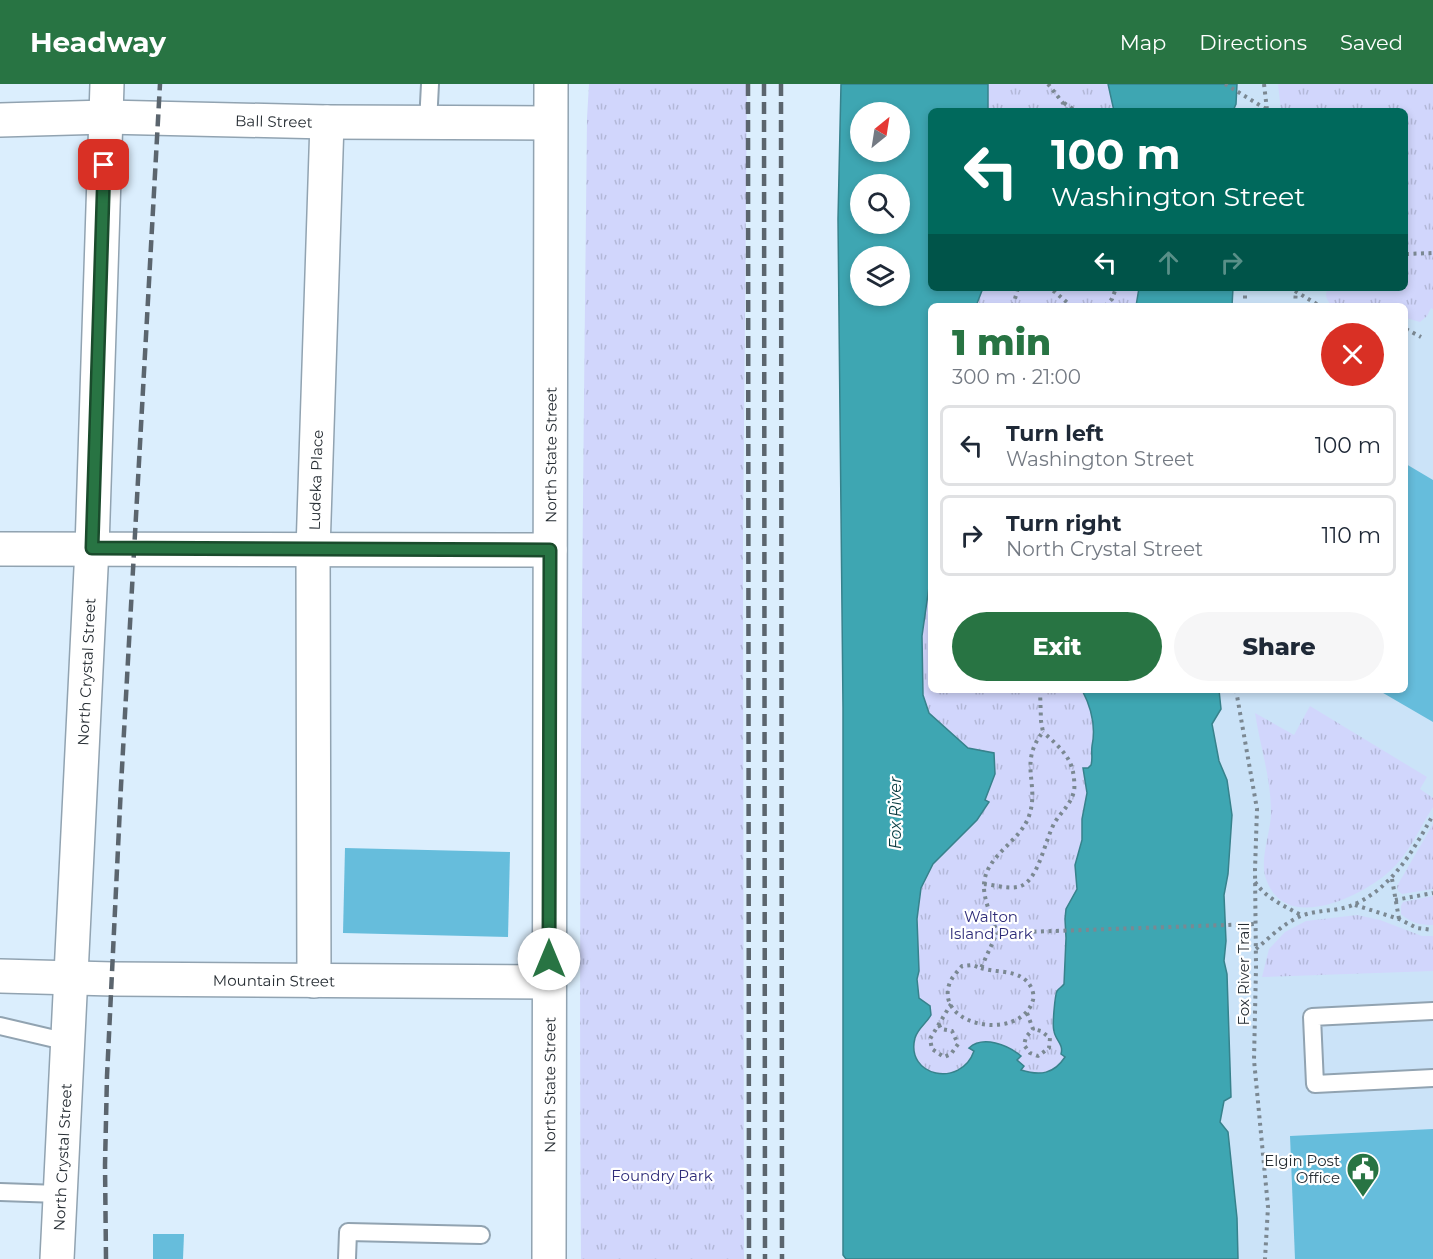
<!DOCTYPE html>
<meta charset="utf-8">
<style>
body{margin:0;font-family:Montserrat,sans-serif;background:#f6f6f7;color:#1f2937;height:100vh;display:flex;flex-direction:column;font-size:22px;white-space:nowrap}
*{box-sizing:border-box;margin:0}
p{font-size:20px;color:#747a83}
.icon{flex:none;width:33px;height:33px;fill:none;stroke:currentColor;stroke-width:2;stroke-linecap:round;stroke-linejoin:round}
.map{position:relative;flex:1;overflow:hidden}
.drawer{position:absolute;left:928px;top:219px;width:480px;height:390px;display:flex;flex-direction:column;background:#fff;border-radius:9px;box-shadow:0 3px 9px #0003}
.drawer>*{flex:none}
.top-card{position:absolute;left:928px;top:24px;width:480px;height:183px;border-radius:9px;box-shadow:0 3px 9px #0003;background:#00695c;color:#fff;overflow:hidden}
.needle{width:39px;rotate:30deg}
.fabs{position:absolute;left:850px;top:18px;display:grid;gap:12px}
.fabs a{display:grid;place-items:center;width:60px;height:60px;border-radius:50%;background:#fff;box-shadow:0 3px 9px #0003;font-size:30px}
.pin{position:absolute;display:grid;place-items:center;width:51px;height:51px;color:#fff;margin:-26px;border-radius:12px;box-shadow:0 3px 9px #0006}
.me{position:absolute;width:66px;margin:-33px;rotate:0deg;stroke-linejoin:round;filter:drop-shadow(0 0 4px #0008)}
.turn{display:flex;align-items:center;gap:21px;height:126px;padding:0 24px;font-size:27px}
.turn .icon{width:78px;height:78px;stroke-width:2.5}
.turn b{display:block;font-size:42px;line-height:51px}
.lanes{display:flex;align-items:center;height:57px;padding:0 24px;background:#0003;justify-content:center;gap:30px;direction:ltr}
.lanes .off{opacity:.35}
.round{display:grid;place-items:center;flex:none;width:63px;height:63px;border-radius:32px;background:#f6f6f7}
.summary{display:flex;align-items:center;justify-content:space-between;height:102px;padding:0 24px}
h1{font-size:36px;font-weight:800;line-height:45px;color:#287443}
.cta{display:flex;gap:12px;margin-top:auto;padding:12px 24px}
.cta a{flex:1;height:69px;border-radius:36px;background:#287443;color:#fff;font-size:24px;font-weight:800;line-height:69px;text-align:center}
.cta a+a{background:#f6f6f7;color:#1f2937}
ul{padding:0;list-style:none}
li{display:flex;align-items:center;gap:18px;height:81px;margin:0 12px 9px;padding:0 12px;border:3px solid #e0e1e3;border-radius:9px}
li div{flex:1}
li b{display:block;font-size:22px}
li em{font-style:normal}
header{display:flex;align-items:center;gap:36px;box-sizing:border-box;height:84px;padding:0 30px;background:#287443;color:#fff}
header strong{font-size:28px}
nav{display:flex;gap:33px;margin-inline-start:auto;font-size:21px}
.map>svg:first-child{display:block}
</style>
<header>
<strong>Headway</strong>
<nav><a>Map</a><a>Directions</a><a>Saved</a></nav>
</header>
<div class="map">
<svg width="1433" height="1175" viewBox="0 0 1433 1175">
<defs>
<pattern id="grass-tufts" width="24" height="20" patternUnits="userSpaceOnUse" patternTransform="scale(1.5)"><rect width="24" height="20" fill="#d1d6fc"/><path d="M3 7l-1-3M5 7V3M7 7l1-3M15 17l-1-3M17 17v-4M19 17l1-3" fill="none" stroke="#b3b8d8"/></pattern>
</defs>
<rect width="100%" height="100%" fill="#dbeefd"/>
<!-- built -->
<polygon fill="#cbe3f8" points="1237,0 1433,0 1433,1175 1238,1175 1237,1134 1228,1049 1220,1038 1224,1016 1231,1013 1227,890 1224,877 1226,857 1224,811 1228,790 1232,731 1227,696 1219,677 1212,640 1221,625 1219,606 1406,606 1406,222 1232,222 1233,204 1406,204 1406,27 1233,27 1236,20"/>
<!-- grass -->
<g fill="url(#grass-tufts)">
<path d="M589,0H747L743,459L744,1175H581C578,795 583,414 587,34Z"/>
<polygon points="988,0 1108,0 1114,27 988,27"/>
<path d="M1278,0H1433V225L1431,224L1427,232L1420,238L1406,234V222H1332C1327,216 1323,211 1329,204H1406V27H1281Z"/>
<polygon points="983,204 1139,204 1136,222 976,222"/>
<path d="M931,482L932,606H1082C1085,611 1089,617 1091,623C1094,636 1097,676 1088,684H1083L1087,709L1082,756L1075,781L1077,805L1066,825L1064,900L1054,948L1066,973C1060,980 1054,987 1044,989C1025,993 988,972 969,964L974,966C963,997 917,1000 914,964C912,947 923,946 928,936C930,932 929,926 930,922L919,915L917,895L919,887L917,835L921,804L933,780L977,736L989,719L985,716L995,690L994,669L968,664L929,629L923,611L922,552Z"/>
<path d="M1310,622L1427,693L1420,705L1433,714V723C1420,744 1408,771 1390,787C1361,813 1285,850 1266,795C1259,775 1271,749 1271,728C1271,694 1260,662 1255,629L1294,651Z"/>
<polygon points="1433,740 1433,805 1402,810 1398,807 1397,802"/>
<path d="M1433,812V841C1420,841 1411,839 1401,830V822L1403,818Z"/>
<polygon points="1357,831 1380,836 1422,852 1433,852 1433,887 1262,893 1269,865 1285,848 1306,837"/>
</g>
<!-- water -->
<g fill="#3ea6b2" stroke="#37828c" stroke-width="1.5" fill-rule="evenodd">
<path d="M841,0H988V27H932V204H983L976,222H932V482L922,552L923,611L929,629L968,664L994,669L995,690L985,716L989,718L977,736L933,780L921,804L917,835L919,887L917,895L919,914L930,922L931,931C926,940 918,944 915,954C905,993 961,1004 974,967L969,964C983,951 1008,961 1021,972L1017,976L1024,982L1021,986C1040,992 1054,990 1065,973L1061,970C1064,960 1055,956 1054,947C1052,942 1055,911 1057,907C1059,904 1062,903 1064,900L1066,854L1065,835L1066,825L1077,805L1075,781L1082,756V735L1087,709L1083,684H1088L1091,681C1093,675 1091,669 1092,662C1096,643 1091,623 1082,606H1219L1221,625L1212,640L1219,677L1227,696L1232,731L1228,790L1224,811L1226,857L1224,877L1227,890L1231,1013L1224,1017L1220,1038L1228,1048L1237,1134L1238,1175H846L843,1171V624L838,135ZM861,28H900V68H861ZM900,100V140H861V100ZM861,172H900V212H861Z"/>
<polygon points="1108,0 1237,0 1236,20 1233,27 1114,27"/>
<polygon points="1139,204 1233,204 1232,222 1136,222"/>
</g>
<!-- building -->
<g fill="#66bddc">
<polygon points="1406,380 1433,396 1433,638 1378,606 1406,606"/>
<polygon points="345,764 510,768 508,853 343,849"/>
<polygon points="1433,1045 1433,1175 1295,1175 1290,1052"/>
<polygon points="153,1150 184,1150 183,1175 153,1175"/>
</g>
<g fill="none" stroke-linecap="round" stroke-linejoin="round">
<!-- lane casing -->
<g stroke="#91a3b1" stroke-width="20">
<g id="lane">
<polyline points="428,39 430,0"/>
<polyline points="1433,927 1312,933 1315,1000 1433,994"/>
<polyline points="0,942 68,958"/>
<polyline points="0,1108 59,1110"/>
<polyline points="347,1175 348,1148 481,1151"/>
</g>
</g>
<!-- street casing -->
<g stroke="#91a3b1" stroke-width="36">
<g id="street">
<path id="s1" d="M0,36L106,33L327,38L550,39"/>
<polyline points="0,465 550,466"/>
<path id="s2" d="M0,892L113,895L548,898"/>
<path id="s3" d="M314,897L313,466L327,38"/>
<path id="s4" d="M57,1175L92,464L107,0"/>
</g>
</g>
<!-- primary casing -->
<g stroke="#91a3b1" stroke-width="36">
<g id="primary">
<path id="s5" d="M549,1175L551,0"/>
</g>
</g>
<!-- path -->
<g stroke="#7b8892" stroke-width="4" stroke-dasharray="3 4.5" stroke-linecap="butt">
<polyline points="1048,0 1063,19 1067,27"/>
<polyline points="1225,0 1266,25"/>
<polyline points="1264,0 1267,26"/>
<polyline points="1064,19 1076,27"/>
<polyline points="1406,170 1433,169"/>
<polyline points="1046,204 1055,208 1071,222"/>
<polyline points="1245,204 1245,222"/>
<polyline points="1295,207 1320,222"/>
<polyline points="1013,222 1018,204"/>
<polyline points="1105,222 1112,215 1116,204"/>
<polyline points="1295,222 1296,204"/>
<polyline points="1406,245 1421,253"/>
<path d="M1040,606L1041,637L1043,648C1018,679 1040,700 1029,732C1020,758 986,771 984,800C983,816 993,835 997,849L1255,840"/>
<polyline points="1236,606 1257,725 1255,786 1256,883 1254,976 1268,1123 1265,1175"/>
<polyline points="1392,795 1399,835"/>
<path d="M1255,798C1266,814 1284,822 1301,831"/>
<path d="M984,800C995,801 1010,806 1021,802C1039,795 1045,755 1055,738C1062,727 1071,720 1074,707C1075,702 1074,693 1073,688C1070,671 1055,659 1043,648"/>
<polyline points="1395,816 1433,809"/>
<polyline points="1355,821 1399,835 1417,844 1433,846"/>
<path d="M1256,865C1270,853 1284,839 1301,832C1318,825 1339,828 1355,820C1393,803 1414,765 1433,731"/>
<path d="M981,884C994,888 1012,887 1021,893C1029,897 1035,907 1033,916C1021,958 936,943 949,901C951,894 957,888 962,882L972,881L981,884L997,849"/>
<polyline points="1027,929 1033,945 1026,953 1024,961 1030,969 1038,972 1049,964 1050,954 1041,947 1033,945"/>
<polyline points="939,941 941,945 952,947 958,960 951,970 944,973 932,965 930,955 951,920"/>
</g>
<!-- lane -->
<use href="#lane" stroke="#fff" stroke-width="16"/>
<!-- street -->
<use href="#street" stroke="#fff" stroke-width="33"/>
<!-- primary -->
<use href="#primary" stroke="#fff" stroke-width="33"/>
<!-- rail -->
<g stroke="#5b656e" stroke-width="4.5" stroke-dasharray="12 6" stroke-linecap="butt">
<polyline points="748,0 749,1175"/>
<polyline points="764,0 765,1175"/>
<polyline points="781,0 782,1175"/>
<polyline points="106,1175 105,1081 107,992 121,702 160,0"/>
</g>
</g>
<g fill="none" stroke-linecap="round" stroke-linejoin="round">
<!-- route casing -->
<g stroke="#1a4b2c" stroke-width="15">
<polyline id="route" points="104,81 92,464 550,466 549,875"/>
</g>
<!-- route -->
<use href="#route" stroke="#287443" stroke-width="10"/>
</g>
<!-- icons -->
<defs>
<g id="civic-pin" transform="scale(1.725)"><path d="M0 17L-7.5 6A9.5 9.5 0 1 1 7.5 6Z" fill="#287443" stroke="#fff"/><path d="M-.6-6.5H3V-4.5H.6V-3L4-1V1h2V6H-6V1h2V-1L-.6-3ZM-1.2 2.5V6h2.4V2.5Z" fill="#fff"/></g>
</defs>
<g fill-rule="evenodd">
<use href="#civic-pin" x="1363" y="1085"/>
</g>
<g text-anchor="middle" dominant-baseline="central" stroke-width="4.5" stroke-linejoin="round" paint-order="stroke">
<!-- street labels -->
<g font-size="15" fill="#262d33" stroke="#fff">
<text stroke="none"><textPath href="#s1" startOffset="274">Ball Street</textPath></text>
<text stroke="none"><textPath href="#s5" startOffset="804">North State Street</textPath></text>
<text stroke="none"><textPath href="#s3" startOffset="501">Ludeka Place</textPath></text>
<text stroke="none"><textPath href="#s4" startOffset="588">North Crystal Street</textPath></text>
<text transform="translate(1243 890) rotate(-90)">Fox River Trail</text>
<text stroke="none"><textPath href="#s2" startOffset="274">Mountain Street</textPath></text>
<text stroke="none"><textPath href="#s5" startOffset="174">North State Street</textPath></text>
<text stroke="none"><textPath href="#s4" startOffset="102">North Crystal Street</textPath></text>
</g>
<!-- park labels -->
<g font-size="15" fill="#2f2d79" stroke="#fff">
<text x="991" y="832">Walton<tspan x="991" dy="17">Island Park</tspan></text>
<text x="662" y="1091">Foundry Park</text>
</g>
<!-- poi labels -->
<g font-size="15" fill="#262d33" stroke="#fff" text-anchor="end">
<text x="1340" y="1076">Elgin Post<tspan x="1340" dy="17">Office</tspan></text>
</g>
<!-- water labels -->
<g font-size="16" font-style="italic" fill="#093b40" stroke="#fff">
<text transform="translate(895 729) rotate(-90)">Fox River</text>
</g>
</g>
</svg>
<div class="fabs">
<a><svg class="needle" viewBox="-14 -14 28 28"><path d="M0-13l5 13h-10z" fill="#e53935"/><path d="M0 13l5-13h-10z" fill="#747a83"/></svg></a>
<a><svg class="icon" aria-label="search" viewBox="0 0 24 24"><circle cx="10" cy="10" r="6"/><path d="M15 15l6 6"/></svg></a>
<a><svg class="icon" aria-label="layers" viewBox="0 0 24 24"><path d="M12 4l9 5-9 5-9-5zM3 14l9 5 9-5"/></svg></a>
</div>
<div class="pin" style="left:104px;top:81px;background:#d93025"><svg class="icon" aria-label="arrive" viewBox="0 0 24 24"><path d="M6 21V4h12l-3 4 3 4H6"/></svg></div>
<svg class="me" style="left:549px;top:875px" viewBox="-20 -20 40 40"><circle r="19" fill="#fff"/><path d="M0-13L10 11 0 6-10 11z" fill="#287443"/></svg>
<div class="top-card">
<div class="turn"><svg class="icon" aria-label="left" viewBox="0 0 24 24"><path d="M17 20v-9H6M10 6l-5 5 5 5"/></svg><div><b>100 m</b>Washington Street</div></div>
<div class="lanes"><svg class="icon" aria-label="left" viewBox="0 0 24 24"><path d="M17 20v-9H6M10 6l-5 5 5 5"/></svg><svg class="icon off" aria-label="ahead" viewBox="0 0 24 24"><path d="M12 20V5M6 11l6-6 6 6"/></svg><svg class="icon off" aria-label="right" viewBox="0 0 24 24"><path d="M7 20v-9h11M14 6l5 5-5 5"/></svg></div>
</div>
<section class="drawer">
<div class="summary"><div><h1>1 min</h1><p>300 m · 21:00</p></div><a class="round" style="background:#d93025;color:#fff"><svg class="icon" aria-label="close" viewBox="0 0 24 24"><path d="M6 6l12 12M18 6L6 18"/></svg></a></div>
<ul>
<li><svg class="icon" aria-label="left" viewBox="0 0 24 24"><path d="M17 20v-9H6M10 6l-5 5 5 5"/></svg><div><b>Turn left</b><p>Washington Street</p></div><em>100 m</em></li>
<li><svg class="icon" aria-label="right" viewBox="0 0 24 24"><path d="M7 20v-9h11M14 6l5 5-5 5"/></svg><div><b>Turn right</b><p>North Crystal Street</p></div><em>110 m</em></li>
</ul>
<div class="cta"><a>Exit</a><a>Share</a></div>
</section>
</div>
